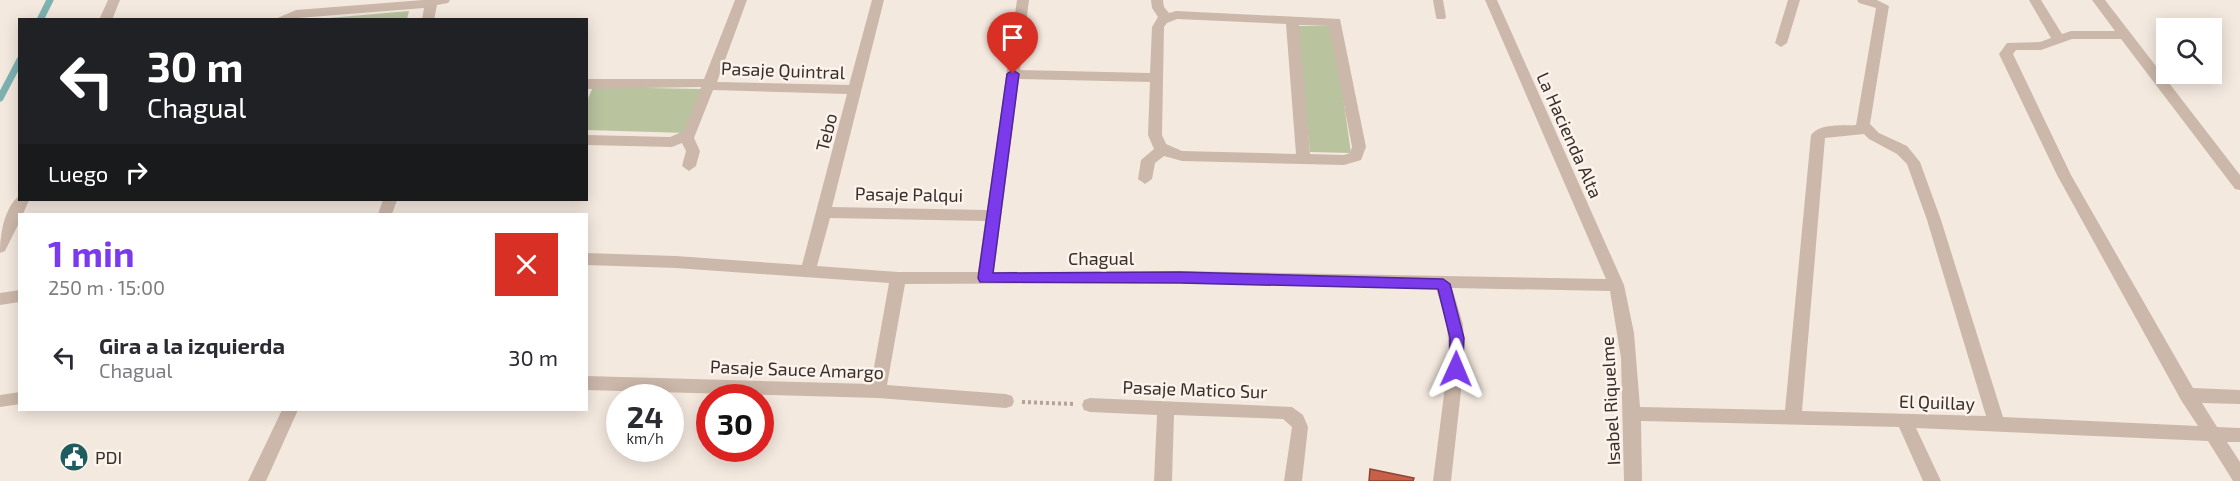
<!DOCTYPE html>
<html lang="es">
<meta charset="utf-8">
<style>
body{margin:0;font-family:"Exo 2",sans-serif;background:#f7f7f7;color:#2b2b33;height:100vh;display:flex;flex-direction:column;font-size:22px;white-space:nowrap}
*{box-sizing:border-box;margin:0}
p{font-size:20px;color:#7c7c81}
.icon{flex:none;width:33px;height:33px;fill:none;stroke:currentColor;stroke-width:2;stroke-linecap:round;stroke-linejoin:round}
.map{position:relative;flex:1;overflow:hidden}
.drawer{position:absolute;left:18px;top:213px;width:570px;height:198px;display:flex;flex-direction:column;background:#fff;border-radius:0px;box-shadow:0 3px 15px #0003}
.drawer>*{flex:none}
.guide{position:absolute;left:18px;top:18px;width:570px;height:183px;border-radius:0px;box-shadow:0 3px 15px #0003;background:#202124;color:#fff;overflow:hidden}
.fabs{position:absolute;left:2156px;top:18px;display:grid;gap:12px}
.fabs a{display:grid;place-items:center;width:66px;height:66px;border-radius:0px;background:#fff;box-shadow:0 3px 15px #0003;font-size:30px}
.speed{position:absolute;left:606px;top:384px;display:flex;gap:12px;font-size:30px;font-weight:700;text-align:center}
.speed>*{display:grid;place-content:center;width:78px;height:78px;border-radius:50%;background:#fff;box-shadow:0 3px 15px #0003;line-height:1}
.speed small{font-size:15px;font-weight:400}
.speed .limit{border:9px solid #d22;background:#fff;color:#111}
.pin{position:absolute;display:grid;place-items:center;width:51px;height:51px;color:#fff;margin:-62px -26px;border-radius:50% 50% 50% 0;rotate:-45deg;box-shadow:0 0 6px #0007}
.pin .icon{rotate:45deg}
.me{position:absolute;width:66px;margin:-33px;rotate:1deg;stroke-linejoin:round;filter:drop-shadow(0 0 4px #0008)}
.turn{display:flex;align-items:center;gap:21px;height:126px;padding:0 30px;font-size:27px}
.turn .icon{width:78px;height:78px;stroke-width:2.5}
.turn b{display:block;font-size:42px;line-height:51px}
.then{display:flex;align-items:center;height:57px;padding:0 30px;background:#0003;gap:12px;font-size:22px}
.round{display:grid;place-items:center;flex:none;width:63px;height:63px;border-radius:0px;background:#f7f7f7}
.summary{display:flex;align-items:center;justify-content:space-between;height:102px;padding:0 30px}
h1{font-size:36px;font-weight:700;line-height:45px;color:#7c3aed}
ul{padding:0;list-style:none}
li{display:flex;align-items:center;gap:18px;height:84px;padding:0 30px}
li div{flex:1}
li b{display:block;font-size:22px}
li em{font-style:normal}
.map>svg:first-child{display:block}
</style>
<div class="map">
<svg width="2240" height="481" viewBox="0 0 2240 481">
<rect width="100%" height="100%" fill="#f4e9df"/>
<!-- green -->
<g fill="#b9c39e">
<polygon points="409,11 407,19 317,19"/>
<polygon points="1296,26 1333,26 1351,153 1310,152"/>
<polygon points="593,87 702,89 686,133 587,130 587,101"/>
</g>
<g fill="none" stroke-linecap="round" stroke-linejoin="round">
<!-- stream -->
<g stroke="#7db2b1" stroke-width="7">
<polyline points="40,20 50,0"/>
<polyline points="0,98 20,60"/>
</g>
</g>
<!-- building -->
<polygon fill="#c86049" stroke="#8c4333" stroke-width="1.5" points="1370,469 1414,478 1413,481 1369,481"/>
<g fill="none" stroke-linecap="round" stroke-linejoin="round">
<!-- path -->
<polyline stroke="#b8a295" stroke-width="4" stroke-dasharray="3 3" stroke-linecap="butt" points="1022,402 1074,404"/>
<!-- service -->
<g fill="#ccb8aa" fill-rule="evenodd">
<polygon points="1433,0 1443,0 1446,17 1445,19 1437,19 1436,17"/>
<polygon points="20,392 20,404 0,407 0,395"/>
</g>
<!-- minor -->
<g fill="#ccb8aa" fill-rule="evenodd">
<polygon points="423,0 450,0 448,3 437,5 434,20 422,20 424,8 273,20 296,10"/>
<path d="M735,0H747L717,82L849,85L872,0H884L832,207L987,210L1017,0H1029L1020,70L1150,73L1152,27L1158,17L1152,8L1151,0H1163L1164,7L1169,13L1176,11L1340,19L1366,147L1361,160L1344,165L1182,161L1164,156L1155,163L1152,179L1145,184L1138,179L1141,160L1154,149L1148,135L1150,82L1019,79L994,272L1180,271L1606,279L1485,0H1497L1624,285L1634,333L1640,407L1785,410L1811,135C1820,123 1842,126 1856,125L1876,8L1859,3L1857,0H1877L1889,6L1870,124L1879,133L1907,146L1920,162L1941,220L2003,417L2198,426L2181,400L2057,175L1999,54L2007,43L2040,42L2051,38L2029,0H2041L2062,34L2071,31H2115L2092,0H2105L2240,175V190L2235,189L2121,39H2072L2041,50H2016L2013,54L2071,175L2193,388L2240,390V404L2202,403L2217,427L2240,428V442H2227L2240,462V481H2233L2208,441L1916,428L1941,481H1923L1899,427L1641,421L1642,481H1624L1621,358L1610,291L1452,288L1463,324L1465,355L1451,481H1433L1449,355L1447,324L1436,288L1180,283L905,284L887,385L1006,394L1012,396L1014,401L1012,406L1006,408L878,398L586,390V376L871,384L889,283L676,268L586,265V253L676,256L802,265L847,94L713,90L694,138L700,151L696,166L689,171L682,166L686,151L682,143L672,147L586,145V135L670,137L684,131L701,87L586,89V79H704ZM1177,19L1286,24L1296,154L1182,151L1166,144L1162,135L1164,27L1167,23ZM1299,25L1329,26L1352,147L1350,153L1344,155L1310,154ZM1864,134L1869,139L1897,154L1907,164L1927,220L1986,416L1802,411L1825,138ZM830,218L985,221L978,272H898L817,266Z"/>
<polygon points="1788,0 1800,0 1787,43 1781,47 1775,43"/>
<polygon points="383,200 397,200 392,214 378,214"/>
<polygon points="20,290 20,302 0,305 0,293"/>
<polygon points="1090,398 1292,407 1303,415 1308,427 1302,481 1284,481 1292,427 1283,419 1174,415 1172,481 1154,481 1157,415 1090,412 1084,410 1082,405 1084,400"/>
<polygon points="282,410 298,410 266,481 248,481"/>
</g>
<!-- tertiary -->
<g fill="#ccb8aa" fill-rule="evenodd">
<polygon points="108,0 120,0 112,20 99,20"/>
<path d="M20,195V200H29L23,214H20V221L5,251L0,253C0,235 4,207 20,195Z"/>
</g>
</g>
<!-- route -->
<polygon fill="#7c3aed" stroke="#51269a" stroke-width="1.5" points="1013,70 1019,74 993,273 1180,272 1443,279 1450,284 1464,338 1462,373 1451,373 1449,369 1450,338 1438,289 1180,283 980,282 978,278 1007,74"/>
<!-- icons -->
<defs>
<g id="civic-disc" transform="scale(1.5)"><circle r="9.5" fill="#1e5c5d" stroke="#fbf3ec"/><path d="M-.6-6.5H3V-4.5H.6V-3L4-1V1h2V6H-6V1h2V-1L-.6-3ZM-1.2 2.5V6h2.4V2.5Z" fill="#fff"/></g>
</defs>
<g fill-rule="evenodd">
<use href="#civic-disc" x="74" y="457"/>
</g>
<g text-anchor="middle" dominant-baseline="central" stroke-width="5" stroke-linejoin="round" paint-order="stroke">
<!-- street labels -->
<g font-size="18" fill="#3a2e2a" stroke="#fbf3ec">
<text transform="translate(783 70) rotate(2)">Pasaje Quintral</text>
<text transform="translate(826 132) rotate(-76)">Tebo</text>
<text transform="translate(1570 135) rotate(66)">La Hacienda Alta</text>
<text transform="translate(909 194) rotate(1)">Pasaje Palqui</text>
<text x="1101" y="258">Chagual</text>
<text transform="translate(797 369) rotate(2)">Pasaje Sauce Amargo</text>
<text transform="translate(1195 389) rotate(2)">Pasaje Matico Sur</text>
<text transform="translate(1610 401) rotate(-93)">Isabel Riquelme</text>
<text transform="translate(1937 402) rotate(2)">El Quillay</text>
</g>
<!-- poi labels -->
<g font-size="18" fill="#3a2e2a" stroke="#fbf3ec" text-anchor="start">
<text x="95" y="457">PDI</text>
</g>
</g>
</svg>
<div class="fabs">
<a><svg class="icon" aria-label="search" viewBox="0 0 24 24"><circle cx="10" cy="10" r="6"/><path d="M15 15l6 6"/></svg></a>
</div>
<div class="speed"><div>24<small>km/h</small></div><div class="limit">30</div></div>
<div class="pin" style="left:1013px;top:74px;background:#d93025"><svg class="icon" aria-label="arrive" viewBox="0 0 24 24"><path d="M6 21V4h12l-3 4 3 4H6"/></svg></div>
<svg class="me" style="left:1456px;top:369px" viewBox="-20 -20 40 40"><path d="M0-17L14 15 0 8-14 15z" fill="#7c3aed" stroke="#fff" stroke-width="4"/></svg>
<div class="guide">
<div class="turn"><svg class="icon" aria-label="left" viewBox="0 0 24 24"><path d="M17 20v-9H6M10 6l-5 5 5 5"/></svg><div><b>30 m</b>Chagual</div></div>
<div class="then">Luego<svg class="icon" aria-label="right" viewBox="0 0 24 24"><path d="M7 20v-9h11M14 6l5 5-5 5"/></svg></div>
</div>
<section class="drawer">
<div class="summary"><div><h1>1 min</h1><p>250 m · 15:00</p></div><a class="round" style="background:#d93025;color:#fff"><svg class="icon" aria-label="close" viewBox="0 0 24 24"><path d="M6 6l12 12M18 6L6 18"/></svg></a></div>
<ul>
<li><svg class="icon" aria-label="left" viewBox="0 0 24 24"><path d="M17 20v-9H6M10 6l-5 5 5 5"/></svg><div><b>Gira a la izquierda</b><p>Chagual</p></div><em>30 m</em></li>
</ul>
</section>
</div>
